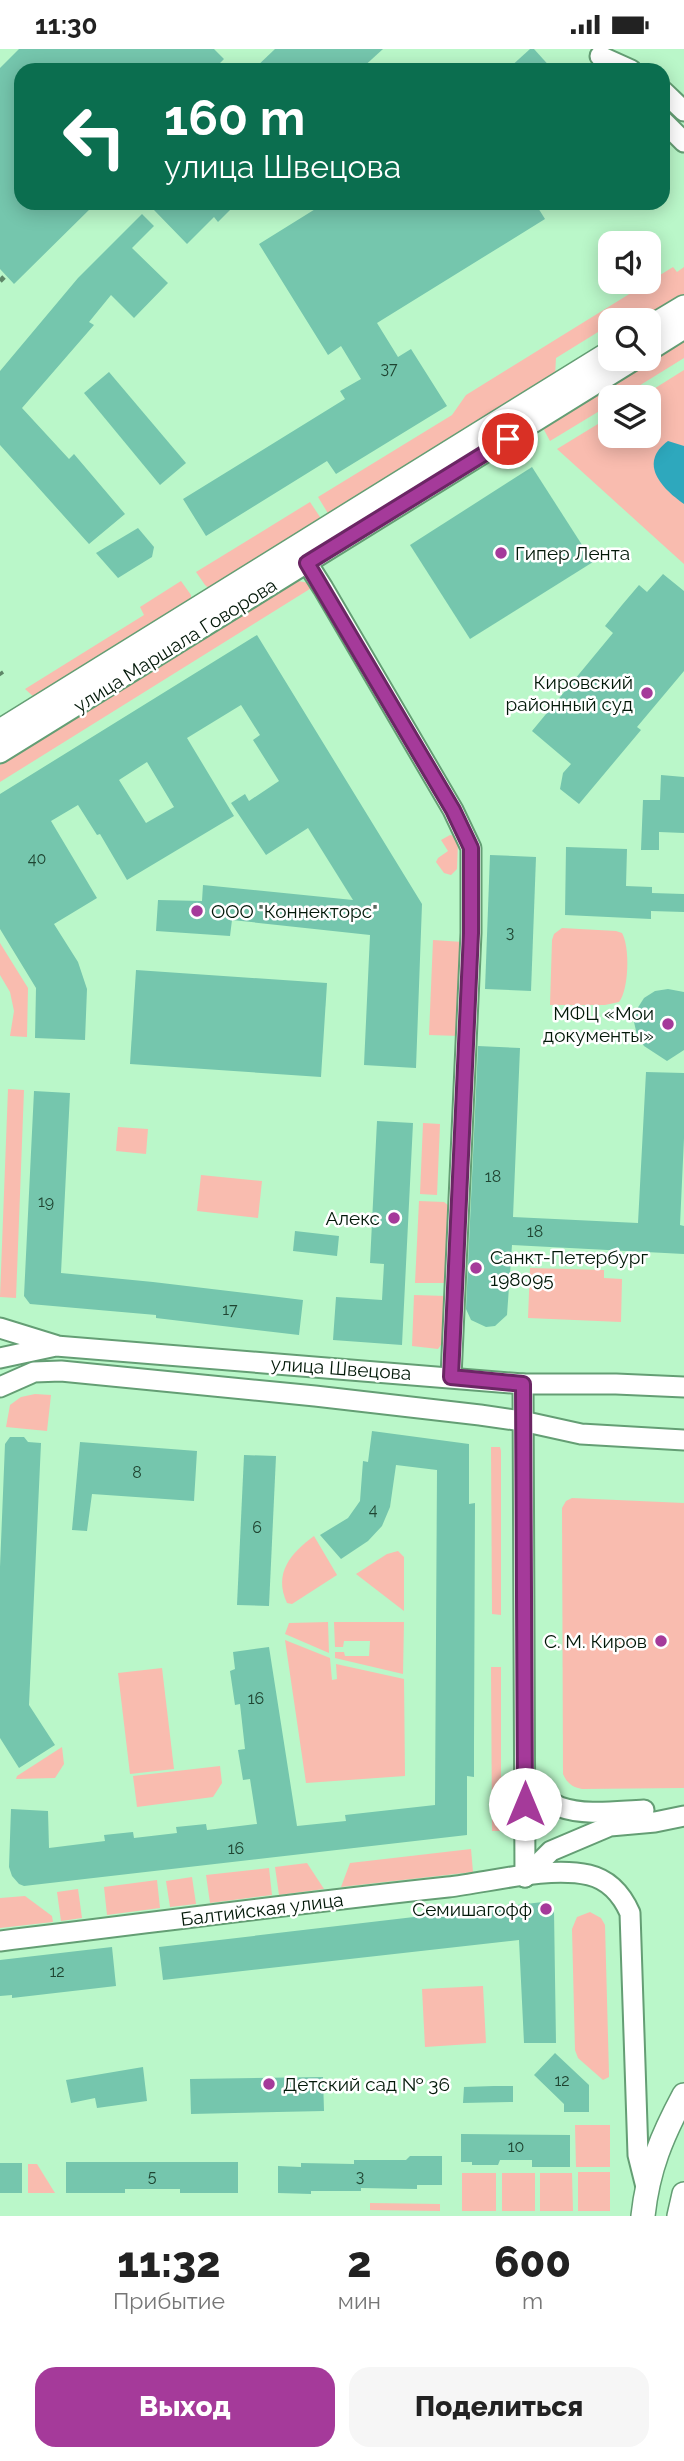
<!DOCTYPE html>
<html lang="ru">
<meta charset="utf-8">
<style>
body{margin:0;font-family:Raleway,sans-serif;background:#f6f6f6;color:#222;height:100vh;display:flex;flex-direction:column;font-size:26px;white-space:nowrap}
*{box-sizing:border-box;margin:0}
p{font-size:23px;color:#767676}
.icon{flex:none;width:38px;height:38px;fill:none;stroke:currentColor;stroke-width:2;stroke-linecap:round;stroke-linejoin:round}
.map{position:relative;height:2167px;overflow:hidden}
.details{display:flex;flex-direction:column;background:#fff;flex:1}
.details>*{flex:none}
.hud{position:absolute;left:14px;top:14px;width:656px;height:147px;border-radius:21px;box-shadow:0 4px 18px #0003;background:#0b6e4f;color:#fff;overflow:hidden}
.tools{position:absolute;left:598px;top:182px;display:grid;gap:14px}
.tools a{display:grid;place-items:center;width:63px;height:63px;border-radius:14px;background:#fff;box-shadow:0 4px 18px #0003;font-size:35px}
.pin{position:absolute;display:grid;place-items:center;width:60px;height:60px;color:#fff;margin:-30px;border:4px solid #fff;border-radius:50%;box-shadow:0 2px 7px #0007}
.me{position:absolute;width:77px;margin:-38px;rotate:0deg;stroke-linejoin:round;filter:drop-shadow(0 0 5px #0008)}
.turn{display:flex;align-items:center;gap:24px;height:147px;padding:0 35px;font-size:32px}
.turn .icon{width:91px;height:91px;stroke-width:2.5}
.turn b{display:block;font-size:49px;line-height:60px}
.eta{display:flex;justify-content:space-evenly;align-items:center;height:119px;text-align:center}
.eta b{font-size:42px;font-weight:800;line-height:49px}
.button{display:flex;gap:14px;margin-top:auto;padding:14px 35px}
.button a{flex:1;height:80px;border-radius:21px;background:#a53a9a;color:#fff;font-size:28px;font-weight:800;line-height:80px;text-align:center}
.button a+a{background:#f6f6f6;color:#222}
.status{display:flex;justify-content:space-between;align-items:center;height:49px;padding:0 35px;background:#fff;direction:ltr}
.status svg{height:19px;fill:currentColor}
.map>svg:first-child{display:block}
</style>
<div class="status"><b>11:30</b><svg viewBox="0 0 49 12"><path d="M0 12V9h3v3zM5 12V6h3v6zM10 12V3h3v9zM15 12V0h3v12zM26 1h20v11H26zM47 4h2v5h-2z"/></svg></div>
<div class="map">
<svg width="684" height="2167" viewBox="0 0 684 2167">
<rect width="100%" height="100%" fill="#baf7c9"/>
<!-- green -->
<g fill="#f9bcaf">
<polygon points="673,218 677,223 684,218 684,247 645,271 632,262 617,271 611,271 611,275 556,309 555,327 329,466 318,448 452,366 466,346"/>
<polygon points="684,291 684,309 621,348 611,348 611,355 550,392 543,379"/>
<polygon points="684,321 684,515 557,400 611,367 611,387 649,387 649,348 641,348"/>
<polygon points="310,453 322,471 211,541 205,536 196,523"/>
<polygon points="181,532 191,546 191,552 35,649 25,640 144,566 140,558"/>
<polygon points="298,532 309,534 313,538 0,733 0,716"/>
<polygon points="450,786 456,787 458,793 457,820 451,826 444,824 436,813 438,809 448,802 441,791"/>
<path d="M562,879L616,882L622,884C630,898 629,940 619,953L605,956H550L552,891L554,885Z"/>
<polygon points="433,891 463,893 459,987 429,986"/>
<polygon points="0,894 28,939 27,988 10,987 14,962 10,943 0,926"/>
<polygon points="8,1040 24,1041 16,1249 0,1248"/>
<polygon points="423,1074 440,1075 437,1146 420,1145"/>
<polygon points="118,1078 148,1080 146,1105 116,1102"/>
<polygon points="201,1126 262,1132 258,1169 197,1162"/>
<polygon points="419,1152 444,1153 449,1157 446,1233 444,1234 415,1234"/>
<polygon points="530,1219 604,1221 604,1229 622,1230 621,1273 528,1269"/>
<polygon points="414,1246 446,1247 443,1293 438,1300 412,1297"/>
<polygon points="35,1345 51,1346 47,1382 6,1378 10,1356 21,1348"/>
<polygon points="491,1398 500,1398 501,1402 501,1566 492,1565"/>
<path d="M572,1449L684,1454V1739L582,1740C572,1738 567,1734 563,1725L562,1459L566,1452Z"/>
<path d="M314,1487L337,1526L292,1555L287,1554C273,1524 291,1504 314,1487Z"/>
<polygon points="398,1502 404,1508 404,1562 356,1525 387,1505"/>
<polygon points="328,1573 329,1604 285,1585 289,1574"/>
<polygon points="334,1573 404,1573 403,1625 335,1609 335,1603 344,1603 345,1607 369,1607 370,1592 344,1592 343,1598 335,1598"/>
<polygon points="285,1591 330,1609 332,1631 337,1630 336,1615 404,1630 405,1727 306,1734"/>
<polygon points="491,1618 501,1618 501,1782 492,1782"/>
<polygon points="162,1619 174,1720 130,1725 118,1624"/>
<polygon points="62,1698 64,1715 55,1729 16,1730 17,1727"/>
<polygon points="220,1717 222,1734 213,1748 137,1758 133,1727"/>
<polygon points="471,1800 473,1823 341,1838 350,1814"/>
<polygon points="307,1814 324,1840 279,1846 275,1818"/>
<polygon points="269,1819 272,1846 210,1854 206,1826"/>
<polygon points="192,1828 196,1855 170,1858 166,1832"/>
<polygon points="157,1831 160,1859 107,1866 104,1838"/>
<polygon points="78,1840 82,1869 61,1872 57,1843"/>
<polygon points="25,1847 52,1867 53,1873 0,1879 0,1849"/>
<polygon points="590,1863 601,1869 605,1876 609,2025 609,2028 603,2031 578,2009 575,2001 572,1880 577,1868"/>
<polygon points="483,1937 486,1994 425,1998 422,1940"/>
<polygon points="575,2076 610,2076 610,2118 576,2118"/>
<polygon points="28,2115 37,2115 55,2144 28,2144"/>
<polygon points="610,2123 610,2162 578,2162 578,2123"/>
<rect x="462" y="2124" width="34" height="38"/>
<rect x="502" y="2124" width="33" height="38"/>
<polygon points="540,2124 572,2124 573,2162 540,2162"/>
<polygon points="370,2154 440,2155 440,2162 370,2161"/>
</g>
<!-- water -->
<path fill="#2ea8bd" d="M668,392L684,397V455C661,439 638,414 668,392Z"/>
<!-- building -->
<g fill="#75c6ad" fill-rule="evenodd">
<polygon points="19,0 214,0 224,10 213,21 21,21 21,154 96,154 14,235 0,220 0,19"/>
<polygon points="275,0 383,0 360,21 253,21"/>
<polygon points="530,0 534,0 553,21 507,21"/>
<polygon points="161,154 237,154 218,173 214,168 187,195 154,161"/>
<polygon points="325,154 535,154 545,170 377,274 398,308 411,300 447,357 336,425 327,412 206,487 183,450 345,350 340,342 361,330 341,297 328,306 259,195"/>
<polygon points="142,165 154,177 132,199 168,234 134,269 111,246 89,273 94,276 22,359 69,410 74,405 125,465 89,495 0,396 0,322 78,229"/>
<polygon points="109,323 186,414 160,436 84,344"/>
<polygon points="532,418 593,513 470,590 410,496"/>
<polygon points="138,479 154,498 152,508 118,529 96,504"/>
<polygon points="663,525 684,542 684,622 637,678 641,681 579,755 560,740 563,724 571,715 532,682 613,584 605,577 622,556 639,536 647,543"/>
<path d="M257,586L422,855L416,1019L364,1016L370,886L232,871L230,887L156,882L158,851L202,852L203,836L353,851L308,779L266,806L231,754L245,745L249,752L279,732L253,691L260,686L241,656L187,689L234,767L127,831L100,785L97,786L78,756L51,772L97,849L54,875L78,913L87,940L85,991L35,989L36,939L0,880V745ZM147,713L174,758L146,774L119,731Z"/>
<polygon points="661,726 684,728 684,784 659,783 659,801 641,801 643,751 660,751"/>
<polygon points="566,798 627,800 626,837 652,838 652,844 684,845 684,863 651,862 651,870 565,866"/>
<polygon points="490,806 536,808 531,942 485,940"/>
<polygon points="136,921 327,934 321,1028 130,1015"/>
<polygon points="668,940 684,943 684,1001 667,1012 644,997 637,986 634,973 637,960 644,949 655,942"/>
<polygon points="478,997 520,999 513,1168 638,1174 646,1023 684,1024 684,1089 680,1176 684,1177 684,1205 512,1196 507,1266 495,1277 486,1278 471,1271 466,1260"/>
<polygon points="34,1042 70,1044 61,1224 153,1233 303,1251 299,1286 156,1269 156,1266 30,1255 24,1247"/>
<polygon points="377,1072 413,1074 402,1296 333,1291 336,1248 382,1251 384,1215 370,1214"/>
<polygon points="295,1182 339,1187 337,1207 293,1202"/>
<polygon points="372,1382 469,1395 469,1455 475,1454 474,1696 474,1728 467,1727 467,1786 24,1837 19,1835 12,1827 9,1818 11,1760 48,1762 49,1799 105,1792 104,1786 133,1783 134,1789 177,1784 176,1778 206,1775 207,1781 257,1775 250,1730 243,1731 238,1701 245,1700 240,1655 235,1656 230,1622 235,1620 233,1603 269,1598 297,1777 346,1772 345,1766 435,1756 437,1421 396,1416 390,1458 382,1477 368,1492 341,1510 320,1486 348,1469 360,1452 363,1412 368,1413"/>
<polygon points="10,1388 24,1388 28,1393 41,1394 29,1656 55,1696 19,1719 0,1689 0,1518 5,1395"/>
<polygon points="80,1393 197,1402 194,1452 92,1445 87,1482 72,1481"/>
<polygon points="244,1406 276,1407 269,1557 237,1556"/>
<polygon points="543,1853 554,1862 556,1994 524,1994 519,1891 163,1931 159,1898"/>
<polygon points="112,1898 116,1937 12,1949 12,1946 0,1947 0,1911"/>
<polygon points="555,2004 589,2036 589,2063 564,2063 564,2055 534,2026"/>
<polygon points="143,2018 147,2052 97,2059 95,2049 71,2054 66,2031"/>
<polygon points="323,2028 324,2062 191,2065 190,2030"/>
<polygon points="494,2037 513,2037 513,2053 463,2054 464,2038"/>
<polygon points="461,2085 570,2086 570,2118 532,2118 532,2111 500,2111 498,2116 472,2116 472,2113 461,2113"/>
<polygon points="410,2107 442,2107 442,2136 417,2136 417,2140 361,2139 361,2142 311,2142 311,2145 278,2144 278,2117 301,2118 301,2114 354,2115 354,2111 406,2111"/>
<polygon points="66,2113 238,2113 238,2144 180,2144 180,2140 125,2140 125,2144 66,2144"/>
<rect x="0" y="2114" width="22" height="30"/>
</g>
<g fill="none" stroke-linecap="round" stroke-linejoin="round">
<!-- minor casing -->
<g stroke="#649e74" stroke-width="23">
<g id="minor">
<polyline points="614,21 600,7 631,21"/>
<polyline points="663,42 684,62"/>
<polyline points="663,72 684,93"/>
<polyline points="649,302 684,280"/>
<polyline points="297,498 323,539 453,761 471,799 471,884 451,1328"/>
<polyline points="0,704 636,310"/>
<polyline points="0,1279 55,1296"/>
<polyline points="0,1309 56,1297 523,1335 616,1335 684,1338"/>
<polyline points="523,1335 525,1828"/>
<polyline points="0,1338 34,1323 61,1322 315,1347 480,1366 522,1372 581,1385 684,1391"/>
<path d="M525,1731C536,1739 547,1753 560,1758C585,1767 618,1762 644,1761"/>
<polyline points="525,1828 551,1802 610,1777 655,1773 684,1767"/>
<path d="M0,1892C149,1874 298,1854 448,1838C491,1833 548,1817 589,1826C610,1831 622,1846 630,1864L638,2106L646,2138"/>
</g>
</g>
<!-- major casing -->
<g stroke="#649e74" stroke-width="26">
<g id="major">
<polyline points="649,279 684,258"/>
<polyline points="0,682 611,303"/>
<path d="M643,2167C648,2120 662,2087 684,2046"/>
<polyline points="679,2167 684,2145"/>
</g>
</g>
<!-- minor -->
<use href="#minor" stroke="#fff" stroke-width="19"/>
<!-- major -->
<use href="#major" stroke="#fff" stroke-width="23"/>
<!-- rail -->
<g stroke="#5e8768" stroke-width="5" stroke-dasharray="10 5" stroke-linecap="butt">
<polyline points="0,232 4,228"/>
<polyline points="0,623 2,626"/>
</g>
</g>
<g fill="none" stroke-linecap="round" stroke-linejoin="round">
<!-- route casing -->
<g stroke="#6b2664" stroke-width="18">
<polyline id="route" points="508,390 307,514 453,761 471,799 471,884 451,1328 523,1335 525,1755"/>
</g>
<!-- route -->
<use href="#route" stroke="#a53a9a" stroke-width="12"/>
</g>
<!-- markers -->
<g fill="#a53a9a" stroke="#fff" stroke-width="2.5">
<circle cx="501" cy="504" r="7"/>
<circle cx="647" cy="644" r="7"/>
<circle cx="197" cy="862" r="7"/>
<circle cx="668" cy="975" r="7"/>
<circle cx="394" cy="1169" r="7"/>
<circle cx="476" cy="1219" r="7"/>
<circle cx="661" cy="1592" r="7"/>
<circle cx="546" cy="1860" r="7"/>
<circle cx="269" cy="2035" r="7"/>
</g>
<g text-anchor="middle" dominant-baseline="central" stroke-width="5" stroke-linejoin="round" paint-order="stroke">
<!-- number labels -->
<g font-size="16" fill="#1f4431">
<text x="389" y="319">37</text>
<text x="37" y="809">40</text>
<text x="510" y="883">3</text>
<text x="493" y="1127">18</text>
<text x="46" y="1152">19</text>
<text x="535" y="1182">18</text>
<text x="230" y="1260">17</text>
<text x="137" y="1423">8</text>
<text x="373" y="1460">4</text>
<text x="257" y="1478">6</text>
<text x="256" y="1649">16</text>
<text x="236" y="1799">16</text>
<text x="57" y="1922">12</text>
<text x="562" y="2031">12</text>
<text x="516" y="2097">10</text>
<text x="152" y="2127">5</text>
<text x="360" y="2127">3</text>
</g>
<!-- poi labels -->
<g font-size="19" fill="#021808" stroke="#fff" text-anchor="end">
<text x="515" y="504" text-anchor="start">Гипер Лента</text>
<text x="633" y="633">Кировский<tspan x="633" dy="22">районный суд</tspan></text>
<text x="211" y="862" text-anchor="start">ООО "Коннекторс"</text>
<text x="654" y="964">МФЦ «Мои<tspan x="654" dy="22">документы»</tspan></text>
<text x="380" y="1169">Алекс</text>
<text x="490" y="1208" text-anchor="start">Санкт-Петербург<tspan x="490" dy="22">198095</tspan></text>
<text x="647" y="1592">С. М. Киров</text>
<text x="532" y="1860">Семишагофф</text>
<text x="283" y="2035" text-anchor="start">Детский сад № 36</text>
</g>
<!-- street labels -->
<g font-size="19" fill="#021808" stroke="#fff">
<text transform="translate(175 596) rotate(-32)">улица Маршала Говорова</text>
<text transform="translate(341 1319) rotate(4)">улица Швецова</text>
<text transform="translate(262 1860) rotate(-7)">Балтийская улица</text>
</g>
</g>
</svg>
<div class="tools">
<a><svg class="icon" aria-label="sound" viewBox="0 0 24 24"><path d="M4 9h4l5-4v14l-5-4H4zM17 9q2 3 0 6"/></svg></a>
<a><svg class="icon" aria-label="search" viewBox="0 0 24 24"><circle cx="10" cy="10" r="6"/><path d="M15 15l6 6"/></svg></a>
<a><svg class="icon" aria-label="layers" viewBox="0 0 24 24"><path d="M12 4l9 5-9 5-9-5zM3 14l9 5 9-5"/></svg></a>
</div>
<div class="pin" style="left:508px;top:390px;background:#d93025"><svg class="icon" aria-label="arrive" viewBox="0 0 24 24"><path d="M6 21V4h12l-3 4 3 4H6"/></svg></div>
<svg class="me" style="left:525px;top:1755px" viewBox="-20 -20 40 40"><circle r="19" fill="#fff"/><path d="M0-13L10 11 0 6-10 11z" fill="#a53a9a"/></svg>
<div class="hud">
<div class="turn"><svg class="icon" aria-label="left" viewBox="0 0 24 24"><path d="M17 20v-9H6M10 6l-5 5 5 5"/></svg><div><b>160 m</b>улица Швецова</div></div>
</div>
</div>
<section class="details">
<div class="eta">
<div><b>11:32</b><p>Прибытие</p></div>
<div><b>2</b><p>мин</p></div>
<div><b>600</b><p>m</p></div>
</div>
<div class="button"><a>Выход</a><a>Поделиться</a></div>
</section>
